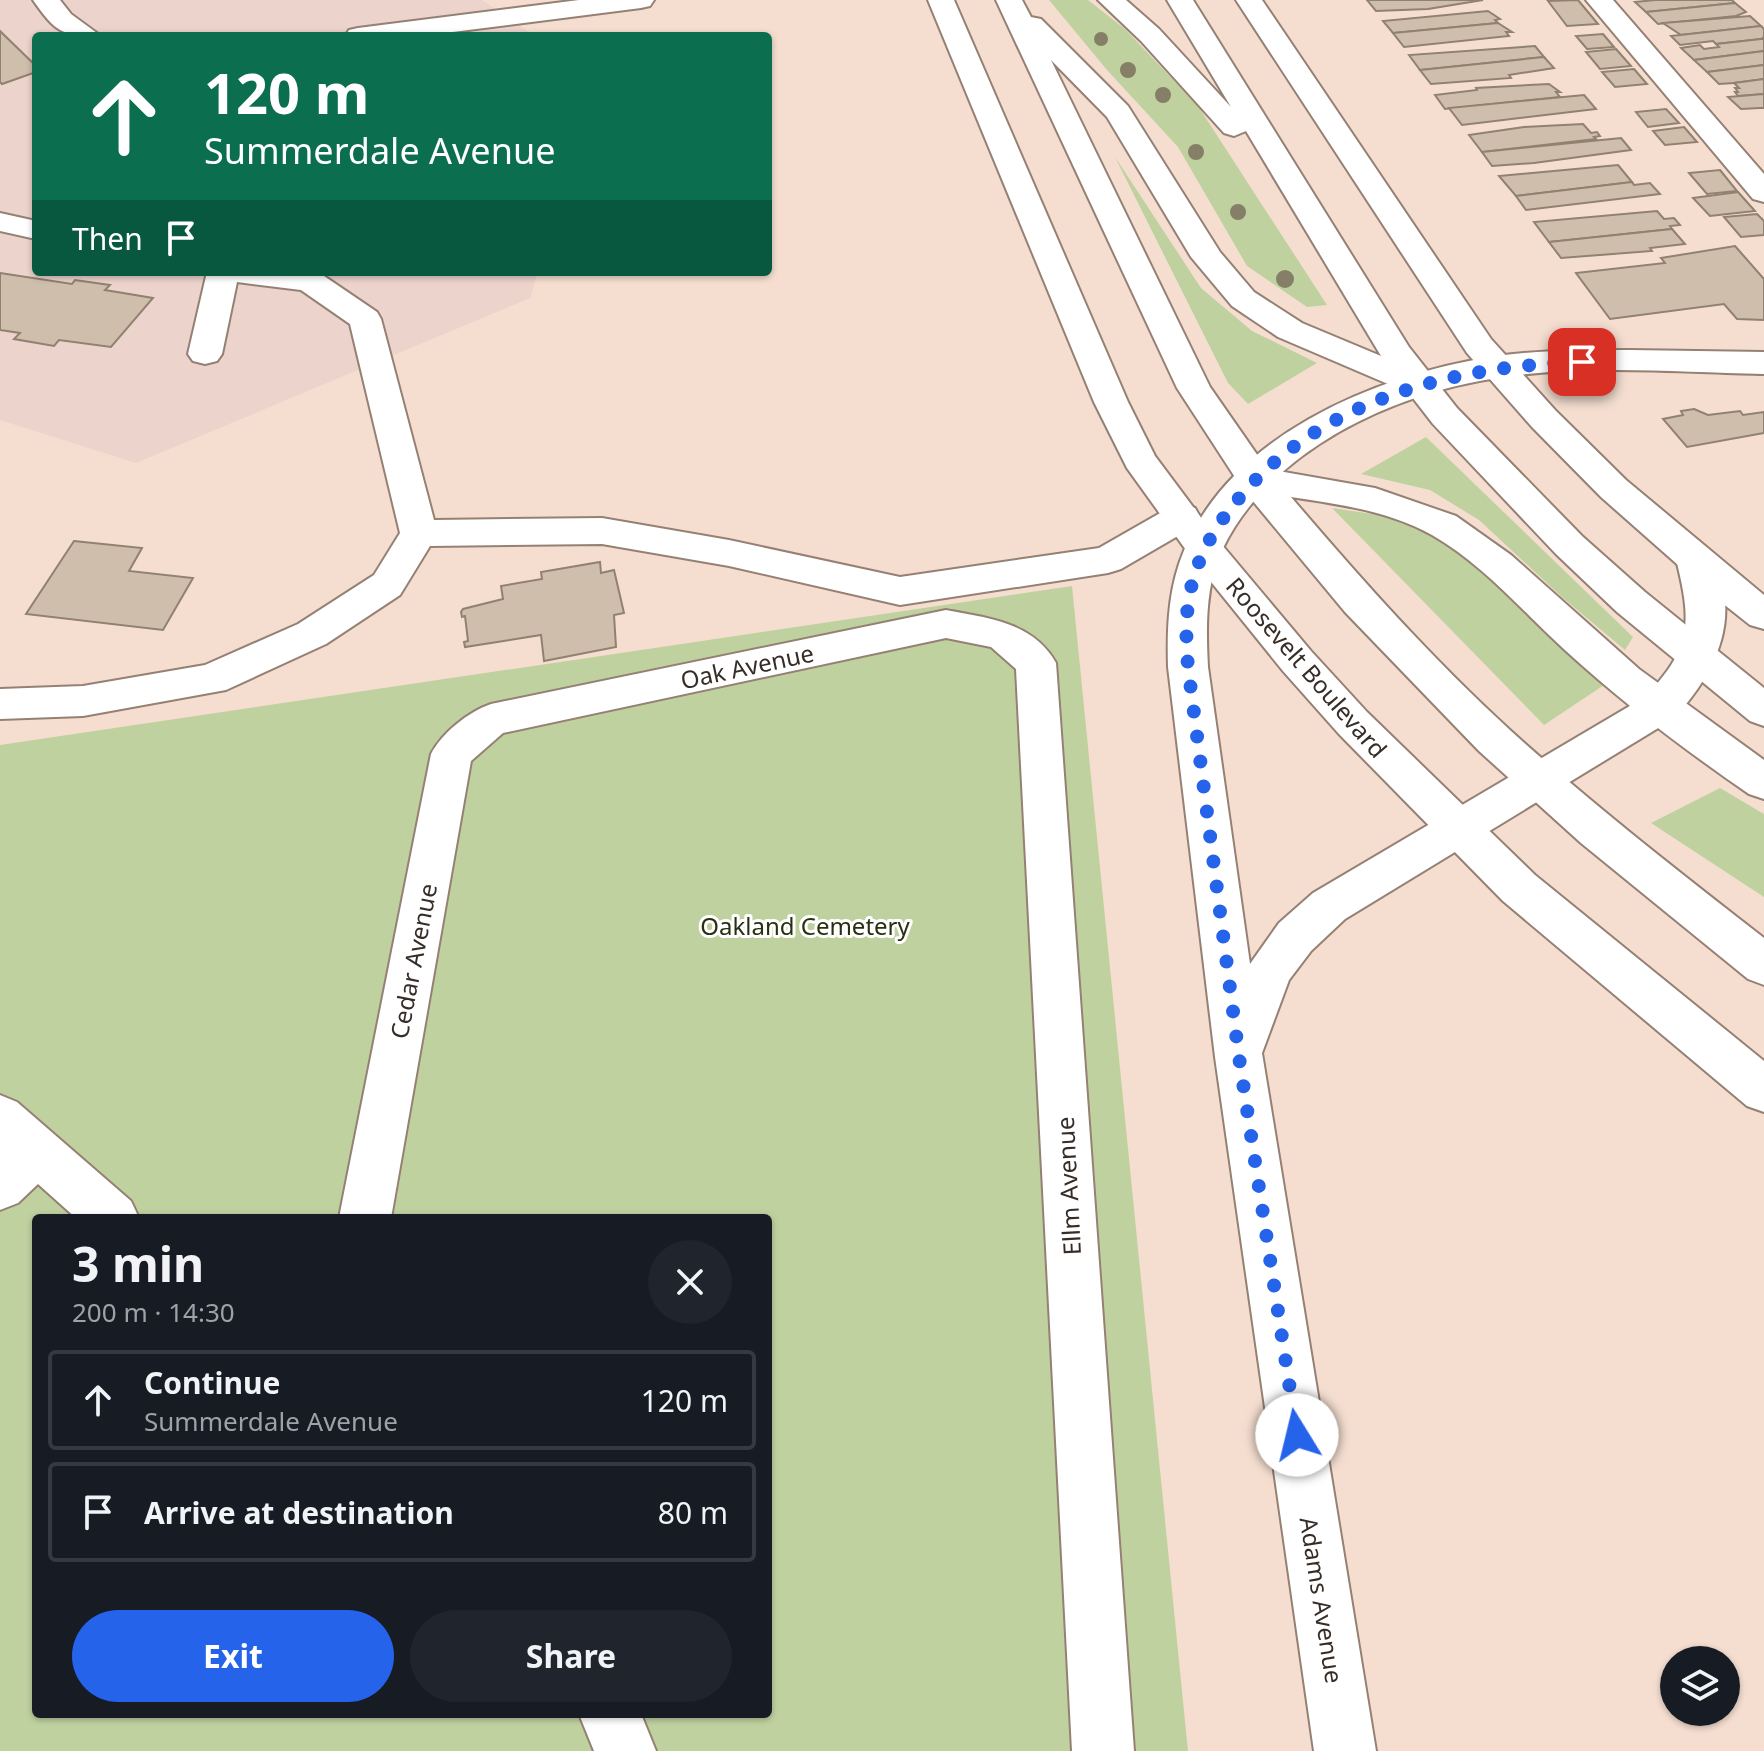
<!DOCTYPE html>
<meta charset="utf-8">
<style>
body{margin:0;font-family:"Noto Sans",sans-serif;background:#20242c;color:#f1f3f6;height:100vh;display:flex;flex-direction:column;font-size:30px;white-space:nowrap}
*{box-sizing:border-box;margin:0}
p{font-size:26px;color:#9ea1a6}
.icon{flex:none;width:44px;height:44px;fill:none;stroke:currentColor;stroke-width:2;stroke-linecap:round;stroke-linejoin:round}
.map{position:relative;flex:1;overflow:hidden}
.panel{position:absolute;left:32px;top:1214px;width:740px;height:504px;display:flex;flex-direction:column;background:#171b24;border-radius:8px;box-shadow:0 2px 6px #0004}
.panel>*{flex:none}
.banner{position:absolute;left:32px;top:32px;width:740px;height:244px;border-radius:8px;box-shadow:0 2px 6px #0004;background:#0b6e4f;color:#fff;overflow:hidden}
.tools{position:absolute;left:1660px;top:1646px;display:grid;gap:16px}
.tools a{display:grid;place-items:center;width:80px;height:80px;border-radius:50%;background:#171b24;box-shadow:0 2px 6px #0004;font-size:40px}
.pin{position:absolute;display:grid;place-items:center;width:68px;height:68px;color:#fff;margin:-34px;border-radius:16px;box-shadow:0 4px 12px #0006}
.me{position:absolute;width:88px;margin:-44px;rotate:351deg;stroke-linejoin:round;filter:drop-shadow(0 0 6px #0008)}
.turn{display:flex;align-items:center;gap:28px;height:168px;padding:0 40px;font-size:36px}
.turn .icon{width:104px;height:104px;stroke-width:2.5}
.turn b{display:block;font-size:56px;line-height:68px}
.then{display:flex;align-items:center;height:76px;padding:0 40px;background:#0003;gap:16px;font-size:30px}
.round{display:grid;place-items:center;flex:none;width:84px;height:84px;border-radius:42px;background:#20242c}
.head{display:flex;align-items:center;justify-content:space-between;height:136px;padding:0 40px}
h1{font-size:48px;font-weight:700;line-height:60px}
.cta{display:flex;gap:16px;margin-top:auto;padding:16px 40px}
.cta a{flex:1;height:92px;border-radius:48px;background:#2563eb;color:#fff;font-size:32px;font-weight:700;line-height:92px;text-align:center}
.cta a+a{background:#20242c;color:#f1f3f6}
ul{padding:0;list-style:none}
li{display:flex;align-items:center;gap:24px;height:100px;margin:0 16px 12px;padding:0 24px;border:4px solid #363941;border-radius:8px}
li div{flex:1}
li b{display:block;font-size:30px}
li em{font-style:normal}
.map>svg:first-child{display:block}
</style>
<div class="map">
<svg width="1764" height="1751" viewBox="0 0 1764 1751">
<rect width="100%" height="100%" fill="#f5ded0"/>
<!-- medical -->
<polygon fill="#ecd3cc" points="0,0 482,0 535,36 36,36 36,272 538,272 530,298 136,463 0,420"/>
<!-- green -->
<g fill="#c0d1a0" fill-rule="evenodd">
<polygon points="1049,0 1088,0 1125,29 1198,106 1327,305 1307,307 1247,266 1178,147 1107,70"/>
<polygon points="1115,157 1201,288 1252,331 1317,363 1248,404 1228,383"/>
<polygon points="1426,437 1633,637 1625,650 1563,598 1479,520 1430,490 1361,474"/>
<polygon points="1332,508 1406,519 1462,547 1607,683 1544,725"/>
<path d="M1072,586L1188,1751H0V745ZM36,1218H768V1714H36Z"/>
<polygon points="1720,788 1764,814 1764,897 1651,823"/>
</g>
<!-- building -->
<g fill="#cfbeac" stroke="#918170" stroke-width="2">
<polygon points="1367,0 1483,0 1428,9 1376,11"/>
<polygon points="1578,0 1598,24 1567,26 1548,1"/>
<polygon points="1655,0 1732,0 1735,3 1646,12 1635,2"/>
<polygon points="1735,3 1746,12 1736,16 1658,24 1646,12"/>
<polygon points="1488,11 1500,19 1495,20 1498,23 1393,33 1383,21"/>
<polygon points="1750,16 1761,26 1681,35 1663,23"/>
<polygon points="1498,23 1512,32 1506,32 1509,36 1404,47 1393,33"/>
<polygon points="1761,26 1764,29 1764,37 1761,39 1716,44 1713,41 1680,45 1671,36"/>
<polygon points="0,31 36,66 36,72 2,84 0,82"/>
<polygon points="1603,34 1614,47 1587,49 1576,36"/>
<polygon points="1761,39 1764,39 1764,51 1694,60 1681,48 1700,45 1704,49 1719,47 1716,44"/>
<polygon points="1535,46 1544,57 1420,70 1409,55"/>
<polygon points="1616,49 1631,66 1600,69 1586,52"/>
<polygon points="1764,51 1764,65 1707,72 1694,60"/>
<polygon points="1544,57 1554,68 1509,75 1511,78 1431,84 1420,70"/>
<polygon points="1764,65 1764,79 1734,83 1719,84 1707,72"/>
<polygon points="1634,69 1647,84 1615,87 1602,72"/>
<polygon points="1764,79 1764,94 1738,96 1735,92 1738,92 1735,88 1739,88 1734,83"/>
<polygon points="1549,84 1560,92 1556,92 1560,97 1445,109 1435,95 1477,90 1476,88"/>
<polygon points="1764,94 1764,108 1760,108 1741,109 1728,97"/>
<polygon points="1584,95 1596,109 1462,125 1449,108"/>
<polygon points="1666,109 1679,123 1648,127 1636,112"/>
<polygon points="1583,124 1591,133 1597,132 1600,136 1594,137 1596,139 1482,152 1469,135 1524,127"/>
<polygon points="1684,127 1697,142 1665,145 1653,131"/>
<polygon points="1621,138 1631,150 1534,163 1492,166 1482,152"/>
<polygon points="1618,165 1632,182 1516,196 1499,176"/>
<polygon points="1720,170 1737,191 1707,194 1689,173"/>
<polygon points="1632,182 1634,185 1650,183 1660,194 1526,210 1516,196"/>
<polygon points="1738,192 1755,211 1710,216 1693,198"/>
<polygon points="1657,211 1664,219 1674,218 1680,225 1670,226 1672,229 1549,242 1534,222"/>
<polygon points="1757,214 1764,221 1764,235 1741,237 1724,217"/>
<polygon points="1672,229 1685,244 1650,248 1652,251 1561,258 1549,242"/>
<polygon points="1735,246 1764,279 1764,320 1737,319 1724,304 1610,319 1576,273 1665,263 1661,258"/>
<polygon points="0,273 72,284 75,280 110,285 105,290 153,298 111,347 59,340 54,346 14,339 20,333 0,330"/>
<polygon points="1694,409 1708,415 1740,411 1743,415 1764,412 1764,433 1687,447 1663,419 1683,415 1681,411"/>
<polygon points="74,541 142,548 129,571 193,578 163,630 26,614"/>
<polygon points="600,562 601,573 614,570 624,613 614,615 616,647 544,661 541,635 465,647 464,642 468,641 465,616 462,617 461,612 463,609 503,599 501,586 542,579 541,572"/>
</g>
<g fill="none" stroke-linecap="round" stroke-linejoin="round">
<!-- minor casing -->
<g stroke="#958074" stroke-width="4">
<g id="minor">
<path d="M33,0H60L71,14L101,36C62,36 56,33 33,0Z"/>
<polygon points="579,0 654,0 650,6 641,8 421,36 345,36 349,30 358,28"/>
<polygon points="1586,0 1613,0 1764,174 1764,202 1753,199"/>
<polygon points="0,213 36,221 36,239 0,231"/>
<polygon points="207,272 312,272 321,274 377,312 381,319 434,520 602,518 729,540 900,577 1099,548 1169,508 1182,504 1195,508 1200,517 1195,526 1121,569 1108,573 900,605 729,566 602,544 430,546 400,595 326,644 226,690 83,716 0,719 0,689 83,686 205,665 298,624 374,575 400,533 350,324 301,290 237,282 222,354 217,361 205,364 193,361 188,354"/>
<path d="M946,610C988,618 1033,622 1056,663L1134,1751H1072L1016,669L991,647L946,638L503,733L471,761L391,1218H339L431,754C442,733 468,712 491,704Z"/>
<polygon points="0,1095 17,1102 131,1201 139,1218 76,1218 38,1184 18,1203 0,1210"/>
<polygon points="579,1714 641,1714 656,1751 594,1751"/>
</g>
</g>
<!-- major casing -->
<g stroke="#958074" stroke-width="4">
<path id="major" d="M1630,350L1764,352V374C1676,372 1585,364 1497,378C1394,393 1271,450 1223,548C1205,584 1206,628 1208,667L1250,964L1279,923L1313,893L1645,697C1692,648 1692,623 1676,559L1682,550L1695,546L1708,550C1745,612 1718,671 1673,719L1345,919L1311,951L1289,980L1262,1053L1376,1751H1314L1215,1057L1168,667C1167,632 1168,597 1179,564C1222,437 1375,375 1496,356C1541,350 1586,350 1630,350Z"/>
</g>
<!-- highway casing -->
<g stroke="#958074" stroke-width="4">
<g id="highway">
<polygon points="928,0 954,0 1128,402 1155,456 1217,539 1311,651 1367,712 1535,875 1764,1061 1764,1112 1747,1106 1503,901 1339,734 1283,671 1191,557 1127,468 1094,402"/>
<path d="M996,0H1022L1031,17L1041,19L1128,106L1220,252L1254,292L1302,323L1381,356L1246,131L1234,136L1224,133L1141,41L1098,0H1126L1159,29L1231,107L1167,0H1193L1409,347L1457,408L1582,536L1645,592L1764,688V726L1750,721L1617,612L1556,554L1433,424L1409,393L1278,337L1232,306L1191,257L1107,117L1051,60L1210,387L1267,469L1375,488L1456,516L1511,555L1639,669L1764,760V799L1749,794C1685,750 1623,703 1566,651C1522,611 1483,564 1432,535C1389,511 1338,504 1291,497C1360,578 1432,659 1511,731C1592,804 1678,871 1764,938V985L1748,979L1581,843L1479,751L1345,612L1242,488L1177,388Z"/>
<polygon points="1236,0 1262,0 1491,339 1556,411 1626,480 1764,595 1764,629 1750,625 1712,595 1601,497 1532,427 1467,353"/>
</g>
</g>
<!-- minor -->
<use href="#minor" fill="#fff" fill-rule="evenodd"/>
<!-- major -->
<use href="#major" fill="#fff" fill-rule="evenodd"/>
<!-- highway -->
<use href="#highway" fill="#fff" fill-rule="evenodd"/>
</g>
<!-- trees -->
<g fill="#847f66">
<circle cx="1101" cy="39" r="7"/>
<circle cx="1128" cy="70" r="8"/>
<circle cx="1163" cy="95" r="8"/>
<circle cx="1196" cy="152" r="8"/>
<circle cx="1238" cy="212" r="8"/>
<circle cx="1285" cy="279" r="9"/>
</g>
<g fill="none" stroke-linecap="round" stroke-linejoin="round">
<!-- route -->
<path stroke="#2563eb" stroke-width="14" stroke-dasharray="0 25.2" d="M1297,1435L1239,1057L1188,667C1186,641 1185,613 1191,588C1199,553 1217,524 1240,497C1324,398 1456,366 1582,362"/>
</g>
<g text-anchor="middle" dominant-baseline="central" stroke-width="6" stroke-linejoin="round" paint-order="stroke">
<!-- street labels -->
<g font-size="24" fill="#362d28" stroke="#fff">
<text transform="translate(747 666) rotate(-12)">Oak Avenue</text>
<text transform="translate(1307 667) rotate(49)">Roosevelt Boulevard</text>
<text transform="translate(413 961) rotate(-79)">Cedar Avenue</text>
<text transform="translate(1068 1186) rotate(-93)">Ellm Avenue</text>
<text transform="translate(1322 1600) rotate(81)">Adams Avenue</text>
</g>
<!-- park labels -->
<g font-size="24" fill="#273110" stroke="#fff">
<text x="805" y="925">Oakland Cemetery</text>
</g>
</g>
</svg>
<div class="tools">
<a><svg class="icon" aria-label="layers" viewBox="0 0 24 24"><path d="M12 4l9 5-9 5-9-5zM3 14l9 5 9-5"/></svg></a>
</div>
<div class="pin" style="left:1582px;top:362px;background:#d93025"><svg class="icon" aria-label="arrive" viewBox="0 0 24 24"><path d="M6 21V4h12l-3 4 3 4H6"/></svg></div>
<svg class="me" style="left:1297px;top:1435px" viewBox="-20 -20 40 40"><circle r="19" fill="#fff"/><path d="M0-13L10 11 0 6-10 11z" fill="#2563eb"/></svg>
<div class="banner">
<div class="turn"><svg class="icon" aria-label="ahead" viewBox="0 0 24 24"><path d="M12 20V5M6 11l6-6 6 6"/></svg><div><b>120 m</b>Summerdale Avenue</div></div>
<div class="then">Then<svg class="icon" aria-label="arrive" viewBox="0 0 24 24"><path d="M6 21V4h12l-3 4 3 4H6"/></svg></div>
</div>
<section class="panel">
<div class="head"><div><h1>3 min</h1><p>200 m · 14:30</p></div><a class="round"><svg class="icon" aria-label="close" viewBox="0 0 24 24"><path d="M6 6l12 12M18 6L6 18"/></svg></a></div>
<ul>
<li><svg class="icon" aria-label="ahead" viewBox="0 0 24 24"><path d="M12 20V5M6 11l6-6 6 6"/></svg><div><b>Continue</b><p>Summerdale Avenue</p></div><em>120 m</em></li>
<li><svg class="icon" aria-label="arrive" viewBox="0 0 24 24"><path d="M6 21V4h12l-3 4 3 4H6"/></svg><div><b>Arrive at destination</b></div><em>80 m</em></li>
</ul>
<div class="cta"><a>Exit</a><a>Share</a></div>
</section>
</div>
